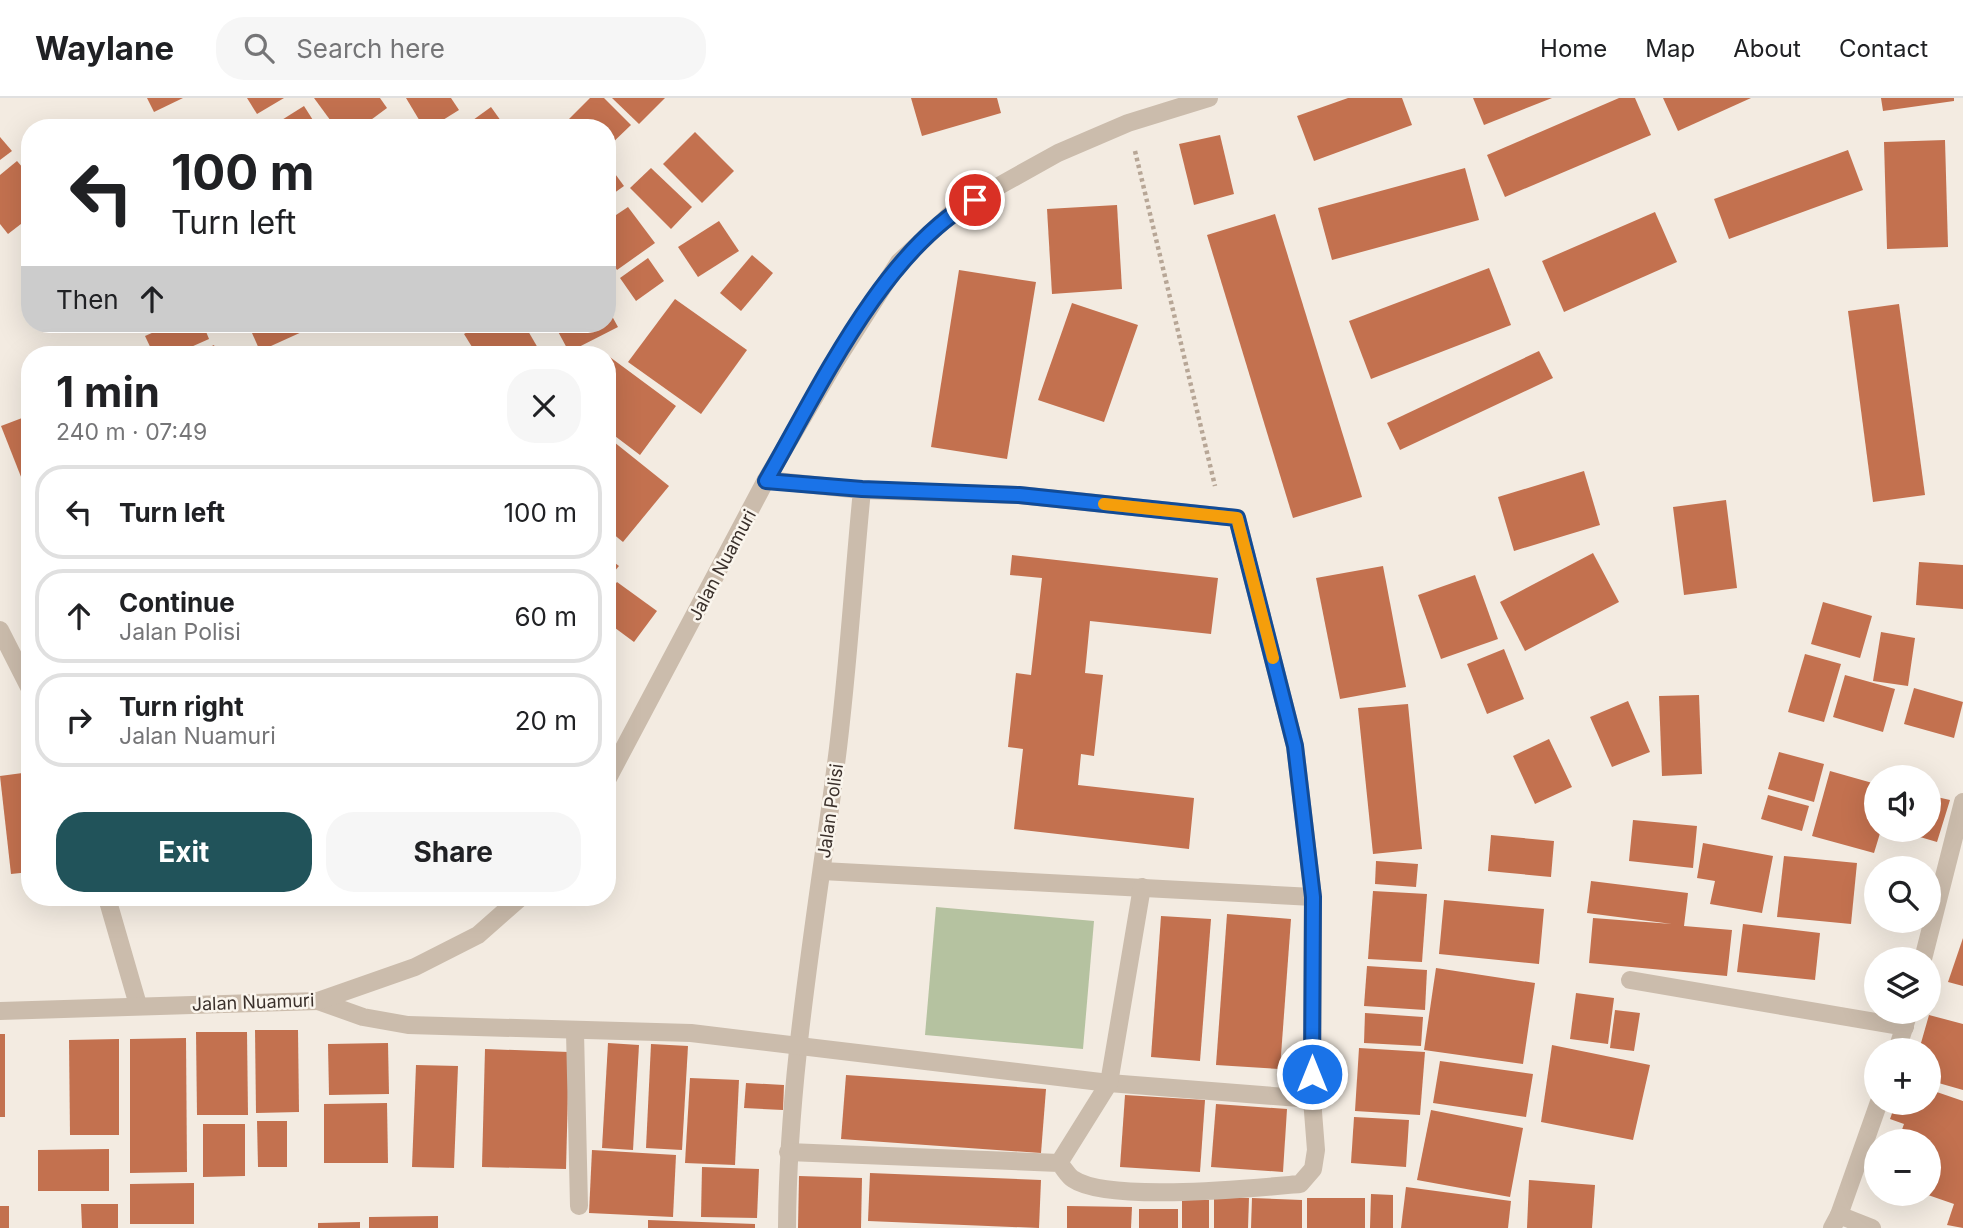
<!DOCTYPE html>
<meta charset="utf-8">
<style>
body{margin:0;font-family:Inter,sans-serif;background:#f6f6f6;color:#202124;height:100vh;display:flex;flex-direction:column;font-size:26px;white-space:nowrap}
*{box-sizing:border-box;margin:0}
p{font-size:23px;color:#757577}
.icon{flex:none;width:38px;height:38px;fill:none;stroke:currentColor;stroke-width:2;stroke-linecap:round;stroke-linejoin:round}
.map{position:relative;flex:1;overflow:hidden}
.side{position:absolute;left:21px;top:248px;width:595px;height:560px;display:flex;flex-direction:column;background:#fff;border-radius:28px;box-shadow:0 7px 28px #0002}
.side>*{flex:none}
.hud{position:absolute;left:21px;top:21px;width:595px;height:214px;border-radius:28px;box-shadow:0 7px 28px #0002;background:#fff;color:#202124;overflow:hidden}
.fabs{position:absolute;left:1864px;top:667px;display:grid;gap:14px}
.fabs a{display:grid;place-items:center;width:77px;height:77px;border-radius:50%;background:#fff;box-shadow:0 7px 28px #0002;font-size:35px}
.pin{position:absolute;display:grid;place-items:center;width:60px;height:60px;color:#fff;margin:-30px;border:4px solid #fff;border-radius:50%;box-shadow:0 2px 7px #0007}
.me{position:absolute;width:77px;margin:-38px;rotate:0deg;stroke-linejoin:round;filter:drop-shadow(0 0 5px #0008)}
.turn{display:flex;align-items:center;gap:24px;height:147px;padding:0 35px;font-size:32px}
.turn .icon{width:91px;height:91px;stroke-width:2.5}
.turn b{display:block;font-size:49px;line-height:60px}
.then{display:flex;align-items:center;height:66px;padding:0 35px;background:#0003;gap:14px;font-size:26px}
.round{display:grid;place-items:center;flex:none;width:74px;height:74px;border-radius:28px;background:#f6f6f6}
.headline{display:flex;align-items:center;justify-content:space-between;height:119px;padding:0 35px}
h1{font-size:42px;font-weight:700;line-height:52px}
.button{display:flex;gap:14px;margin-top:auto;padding:14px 35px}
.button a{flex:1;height:80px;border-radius:28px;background:#21535a;color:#fff;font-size:28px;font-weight:700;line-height:80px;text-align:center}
.button a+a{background:#f6f6f6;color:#202124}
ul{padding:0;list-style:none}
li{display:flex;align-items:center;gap:21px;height:94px;margin:0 14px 10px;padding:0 21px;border:4px solid #e0e0e0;border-radius:28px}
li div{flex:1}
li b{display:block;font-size:26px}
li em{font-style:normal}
header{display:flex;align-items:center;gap:42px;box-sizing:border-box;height:98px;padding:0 35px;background:#fff;border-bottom:2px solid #e0e0e0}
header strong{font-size:33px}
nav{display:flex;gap:38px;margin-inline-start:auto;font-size:24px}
.search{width:490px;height:63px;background:#f6f6f6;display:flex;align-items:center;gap:18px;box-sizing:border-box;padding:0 24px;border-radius:28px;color:#757577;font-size:26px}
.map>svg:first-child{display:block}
</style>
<header>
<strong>Waylane</strong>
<div class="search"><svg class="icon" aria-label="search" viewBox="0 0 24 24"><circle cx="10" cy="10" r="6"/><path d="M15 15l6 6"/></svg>Search here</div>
<nav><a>Home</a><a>Map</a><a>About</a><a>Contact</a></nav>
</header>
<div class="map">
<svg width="1963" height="1130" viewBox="0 0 1963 1130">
<rect width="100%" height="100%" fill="#f3ebe1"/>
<!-- green -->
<polygon fill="#b5c2a0" points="936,809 1094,823 1083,951 925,937"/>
<!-- building -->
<g fill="#c3714f">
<polygon points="147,0 183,0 154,14"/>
<polygon points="247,0 284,0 257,16"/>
<polygon points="314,0 380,0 387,10 360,30 336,30"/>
<polygon points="406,0 451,0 459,12 430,30 424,30"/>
<polygon points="590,0 604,0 631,27 607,50 607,30 560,30"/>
<polygon points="612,0 665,0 639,26"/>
<polygon points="911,0 997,0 1001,15 922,38"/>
<polygon points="1348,0 1402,0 1412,27 1314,63 1297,18"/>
<polygon points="1473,0 1552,0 1484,27"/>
<polygon points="1619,0 1635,0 1651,37 1505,99 1487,57"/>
<polygon points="1663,0 1751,0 1678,33"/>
<polygon points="1881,0 1954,0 1954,3 1883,13"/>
<polygon points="304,8 318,30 269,30"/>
<polygon points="491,9 506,30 462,30"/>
<polygon points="695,34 734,73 702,105 663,66"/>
<polygon points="1220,37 1234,96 1194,107 1179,46"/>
<polygon points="0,39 12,53 0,62"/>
<polygon points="1945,42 1948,149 1887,151 1884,44"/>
<polygon points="1848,52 1863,92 1729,141 1714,101"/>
<polygon points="17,63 30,78 30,119 8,136 0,126 0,77"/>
<polygon points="607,65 624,88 610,98 607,94"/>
<polygon points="651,70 692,109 671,131 630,90"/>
<polygon points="1465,70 1479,122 1332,162 1318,110"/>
<polygon points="1117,107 1122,191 1052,196 1047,111"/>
<polygon points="628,109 655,145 617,172 607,158 607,123"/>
<polygon points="1655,114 1677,164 1564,214 1542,163"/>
<polygon points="1275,116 1362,399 1293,420 1207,137"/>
<polygon points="719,123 739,153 698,179 678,149"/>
<polygon points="752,157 773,175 741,213 720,195"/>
<polygon points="648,160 664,183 636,203 620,180"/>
<polygon points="1489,170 1511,227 1371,281 1349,223"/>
<polygon points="959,172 1036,184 1007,361 931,349"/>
<polygon points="675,201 747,252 701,316 628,264"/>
<polygon points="1072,205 1138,227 1104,324 1038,302"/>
<polygon points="1899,206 1925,397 1873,404 1848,213"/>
<polygon points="607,209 618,229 569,254 554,226 607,226"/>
<polygon points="172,226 203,226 209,241 173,257 154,257 145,238"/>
<polygon points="248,226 301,226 304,233 260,253"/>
<polygon points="481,226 524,226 542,257 477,257 464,236"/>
<polygon points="214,247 218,257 192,257"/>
<polygon points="599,251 676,308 640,357 607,332 607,257 594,257"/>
<polygon points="1539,253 1553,280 1400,352 1387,325"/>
<polygon points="30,317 30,387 25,389 1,328"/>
<polygon points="614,344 669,388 623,444 607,431 607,352"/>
<polygon points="1584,373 1600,427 1514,453 1498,399"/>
<polygon points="1726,402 1737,490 1684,497 1673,409"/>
<polygon points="1593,455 1619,504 1525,553 1500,504"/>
<polygon points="1012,457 1218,480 1211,536 1090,523 1085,575 1103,577 1094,658 1081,656 1078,687 1194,700 1189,751 1014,731 1023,651 1008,649 1016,575 1031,577 1042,480 1010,477"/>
<polygon points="607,459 619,468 607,482"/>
<polygon points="1919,464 1963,467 1963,511 1916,507"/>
<polygon points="1383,468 1406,589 1340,601 1316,480"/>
<polygon points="1475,477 1498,541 1441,561 1418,497"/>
<polygon points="617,484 657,513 634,544 607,524 607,496"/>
<polygon points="1823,504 1872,518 1860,560 1811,546"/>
<polygon points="1881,534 1915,540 1908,588 1873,583"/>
<polygon points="1504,551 1524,601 1487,616 1467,566"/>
<polygon points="1805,556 1841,566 1824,624 1788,614"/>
<polygon points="1845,577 1895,591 1883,634 1833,619"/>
<polygon points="1914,590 1963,604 1954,640 1904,626"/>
<polygon points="1699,597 1702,676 1662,678 1659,598"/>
<polygon points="1628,603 1650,654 1612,669 1590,619"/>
<polygon points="1408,606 1422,751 1373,756 1358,610"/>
<polygon points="1549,641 1572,689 1535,706 1513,658"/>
<polygon points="1779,654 1824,666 1814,704 1768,691"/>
<polygon points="1830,673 1876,686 1876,732 1881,732 1874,755 1812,738"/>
<polygon points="30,674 30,774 11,776 0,678"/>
<polygon points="1768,697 1809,708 1802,733 1761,721"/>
<polygon points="1928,697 1950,702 1937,744 1896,732 1928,732"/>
<polygon points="1633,722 1697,728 1693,770 1629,763"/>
<polygon points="1491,737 1554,743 1551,779 1488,773"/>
<polygon points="1703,745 1773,758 1762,815 1710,806 1715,783 1697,780"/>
<polygon points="1784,758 1857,765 1851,826 1777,819"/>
<polygon points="1376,763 1418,766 1416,789 1375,786"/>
<polygon points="1591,783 1688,795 1684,828 1732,832 1727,878 1589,865 1593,820 1672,826 1587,815"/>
<polygon points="1373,793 1427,796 1422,864 1368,861"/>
<polygon points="1444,802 1544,811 1539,866 1439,856"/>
<polygon points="1227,816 1291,821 1280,971 1216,967"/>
<polygon points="1161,818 1211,821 1200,963 1151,959"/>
<polygon points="1743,826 1820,835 1815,882 1737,874"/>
<polygon points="1963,840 1963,888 1948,884"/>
<polygon points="1367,868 1427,872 1425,912 1364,908"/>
<polygon points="1436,870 1535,885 1523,966 1424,952"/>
<polygon points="1576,895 1614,900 1608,946 1570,941"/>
<polygon points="1615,912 1640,915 1634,953 1610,950"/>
<polygon points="1365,915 1423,919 1421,948 1364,945"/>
<polygon points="1929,917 1963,926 1963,992 1928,982 1928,952 1919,952"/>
<polygon points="255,932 298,932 299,1014 256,1015"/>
<polygon points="196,934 247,934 248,1017 197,1017"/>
<rect x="0" y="936" width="5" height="83"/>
<polygon points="186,940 187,1074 130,1075 130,941"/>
<polygon points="119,941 119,1037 70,1037 69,942"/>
<polygon points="388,945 389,996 329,997 328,946"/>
<polygon points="608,945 639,947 633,1052 602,1050"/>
<polygon points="651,946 688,948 682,1052 646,1050"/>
<polygon points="1552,947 1650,967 1633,1042 1541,1024"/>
<polygon points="1359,950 1425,954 1420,1017 1355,1013"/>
<polygon points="485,951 569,954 566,1071 482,1069"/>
<polygon points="1440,963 1533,976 1526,1019 1433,1005"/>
<polygon points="416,967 458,968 454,1070 412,1069"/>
<polygon points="846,977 1046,991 1041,1055 841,1041"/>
<polygon points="690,980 739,982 735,1067 685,1065"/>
<polygon points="746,985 784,987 783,1012 744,1010"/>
<polygon points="1928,991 1963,1003 1963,1130 1947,1127 1954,1106 1928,1097 1928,1043 1898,1043 1904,1026 1890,1021 1896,1004 1928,1004"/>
<polygon points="1125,997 1205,1002 1200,1074 1120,1069"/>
<polygon points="387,1005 388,1065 324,1065 324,1006"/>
<polygon points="1216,1006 1287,1011 1283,1074 1211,1069"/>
<polygon points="1431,1012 1523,1030 1510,1099 1417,1082"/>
<polygon points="1354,1019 1409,1022 1406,1069 1351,1065"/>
<polygon points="257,1023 287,1023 287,1069 258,1069"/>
<polygon points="203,1026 245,1026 245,1078 203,1079"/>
<polygon points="109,1051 109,1093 38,1093 38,1052"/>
<polygon points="592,1052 676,1057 673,1119 589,1115"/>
<polygon points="702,1069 759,1071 757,1120 701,1119"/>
<polygon points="870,1075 1041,1082 1039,1130 868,1123"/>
<polygon points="799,1078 862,1080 861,1130 798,1130"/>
<polygon points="1529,1082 1595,1087 1592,1130 1527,1130"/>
<polygon points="194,1085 194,1126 130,1126 130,1086"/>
<polygon points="1406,1089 1511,1103 1508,1130 1401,1130"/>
<polygon points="1371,1096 1393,1097 1393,1130 1370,1130"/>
<polygon points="1214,1099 1249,1100 1248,1130 1214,1130"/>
<polygon points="1252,1100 1302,1102 1302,1130 1251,1130"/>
<rect x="1307" y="1100" width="58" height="30"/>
<rect x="1182" y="1102" width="27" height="28"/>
<polygon points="81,1106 118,1106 118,1130 82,1130"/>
<rect x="0" y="1108" width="9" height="22"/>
<polygon points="1067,1108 1132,1109 1131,1130 1067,1130"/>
<rect x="1139" y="1111" width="39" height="19"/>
<polygon points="438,1118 438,1130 369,1130 369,1119"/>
<polygon points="648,1122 755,1126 755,1130 648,1130"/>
<polygon points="360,1124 360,1130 318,1130 318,1125"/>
</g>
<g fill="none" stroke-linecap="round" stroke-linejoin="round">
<!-- path -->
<polyline stroke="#b7a696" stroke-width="4.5" stroke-dasharray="3.5 3.5" stroke-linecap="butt" points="1135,53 1215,388"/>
<!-- minor -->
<g stroke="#cbbcac" stroke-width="18">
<path d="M766,382L862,392C853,483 848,575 836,666C816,821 788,974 787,1130"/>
<polyline points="0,532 30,591"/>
<polyline points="822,773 1313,799"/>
<polyline points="107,800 138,907"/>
<polyline points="1923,861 1963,704"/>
<polyline points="1630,882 1905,929"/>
<polyline points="318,903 363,919 408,927 691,935 1109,985 1312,1001"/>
<polyline points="575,934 579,1108"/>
<polyline points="1897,952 1909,914"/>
<path d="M788,1054L1059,1065C1064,1070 1068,1078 1073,1081C1108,1105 1254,1090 1300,1086L1313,1071L1316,1052L1312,1001L1313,799L1295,648L1237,420L1019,397L862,392"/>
<polyline points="1059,1065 1109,985 1142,789"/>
<polyline points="1839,1117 1879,1004"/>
</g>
<!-- tertiary -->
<g stroke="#cbbcac" stroke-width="18">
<polyline points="607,682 766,382 834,266 899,164 954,113 1058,55 1128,25 1209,0"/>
<polyline points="0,913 318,903 415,869 478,837 520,800"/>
<polyline points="1832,1130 1839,1117 1872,1130"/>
</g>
</g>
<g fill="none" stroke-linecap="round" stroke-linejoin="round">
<!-- route casing -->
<g stroke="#114b97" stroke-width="18">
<path id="route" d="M975,102C883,152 818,293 766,383L862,391L1019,397L1237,420L1295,648L1313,799L1312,976"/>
</g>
<!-- route -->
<use href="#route" stroke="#1a73e8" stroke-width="12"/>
<!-- slow -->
<polyline stroke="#f59e0b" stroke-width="12" points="1104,406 1237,420 1273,560"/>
</g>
<g text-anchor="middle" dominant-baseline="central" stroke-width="5" stroke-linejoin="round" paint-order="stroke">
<!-- street labels -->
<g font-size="18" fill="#3a302b" stroke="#faf5ed">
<text transform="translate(722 467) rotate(-62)">Jalan Nuamuri</text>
<text transform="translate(830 713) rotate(-82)">Jalan Polisi</text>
<text transform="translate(253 904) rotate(-2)">Jalan Nuamuri</text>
</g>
</g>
</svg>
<div class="fabs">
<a><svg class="icon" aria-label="sound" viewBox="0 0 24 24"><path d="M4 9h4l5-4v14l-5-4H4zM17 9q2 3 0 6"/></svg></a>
<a><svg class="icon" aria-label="search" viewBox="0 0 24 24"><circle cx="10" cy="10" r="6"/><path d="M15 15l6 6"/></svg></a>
<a><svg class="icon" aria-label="layers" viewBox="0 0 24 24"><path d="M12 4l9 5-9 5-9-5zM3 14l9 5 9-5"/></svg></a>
<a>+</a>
<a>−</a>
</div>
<div class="pin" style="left:975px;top:102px;background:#d93025"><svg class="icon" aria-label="arrive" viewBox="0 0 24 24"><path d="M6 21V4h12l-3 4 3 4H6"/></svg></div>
<svg class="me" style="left:1312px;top:976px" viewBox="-20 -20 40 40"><circle r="17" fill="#1a73e8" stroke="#fff" stroke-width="3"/><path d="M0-11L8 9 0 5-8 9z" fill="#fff"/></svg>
<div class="hud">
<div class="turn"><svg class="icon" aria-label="left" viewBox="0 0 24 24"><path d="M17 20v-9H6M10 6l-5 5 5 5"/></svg><div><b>100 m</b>Turn left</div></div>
<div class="then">Then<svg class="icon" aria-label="ahead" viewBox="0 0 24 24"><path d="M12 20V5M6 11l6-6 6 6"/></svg></div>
</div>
<section class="side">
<div class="headline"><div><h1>1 min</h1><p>240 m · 07:49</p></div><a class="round"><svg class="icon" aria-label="close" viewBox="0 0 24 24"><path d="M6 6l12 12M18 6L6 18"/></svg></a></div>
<ul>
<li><svg class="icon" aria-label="left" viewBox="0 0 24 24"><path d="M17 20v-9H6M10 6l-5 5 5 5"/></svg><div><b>Turn left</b></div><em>100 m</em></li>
<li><svg class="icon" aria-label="ahead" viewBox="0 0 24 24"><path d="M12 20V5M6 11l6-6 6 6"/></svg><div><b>Continue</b><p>Jalan Polisi</p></div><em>60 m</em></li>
<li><svg class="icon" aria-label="right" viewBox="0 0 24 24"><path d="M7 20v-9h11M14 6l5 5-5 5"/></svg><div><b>Turn right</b><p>Jalan Nuamuri</p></div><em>20 m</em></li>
</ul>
<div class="button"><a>Exit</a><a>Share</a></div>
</section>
</div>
